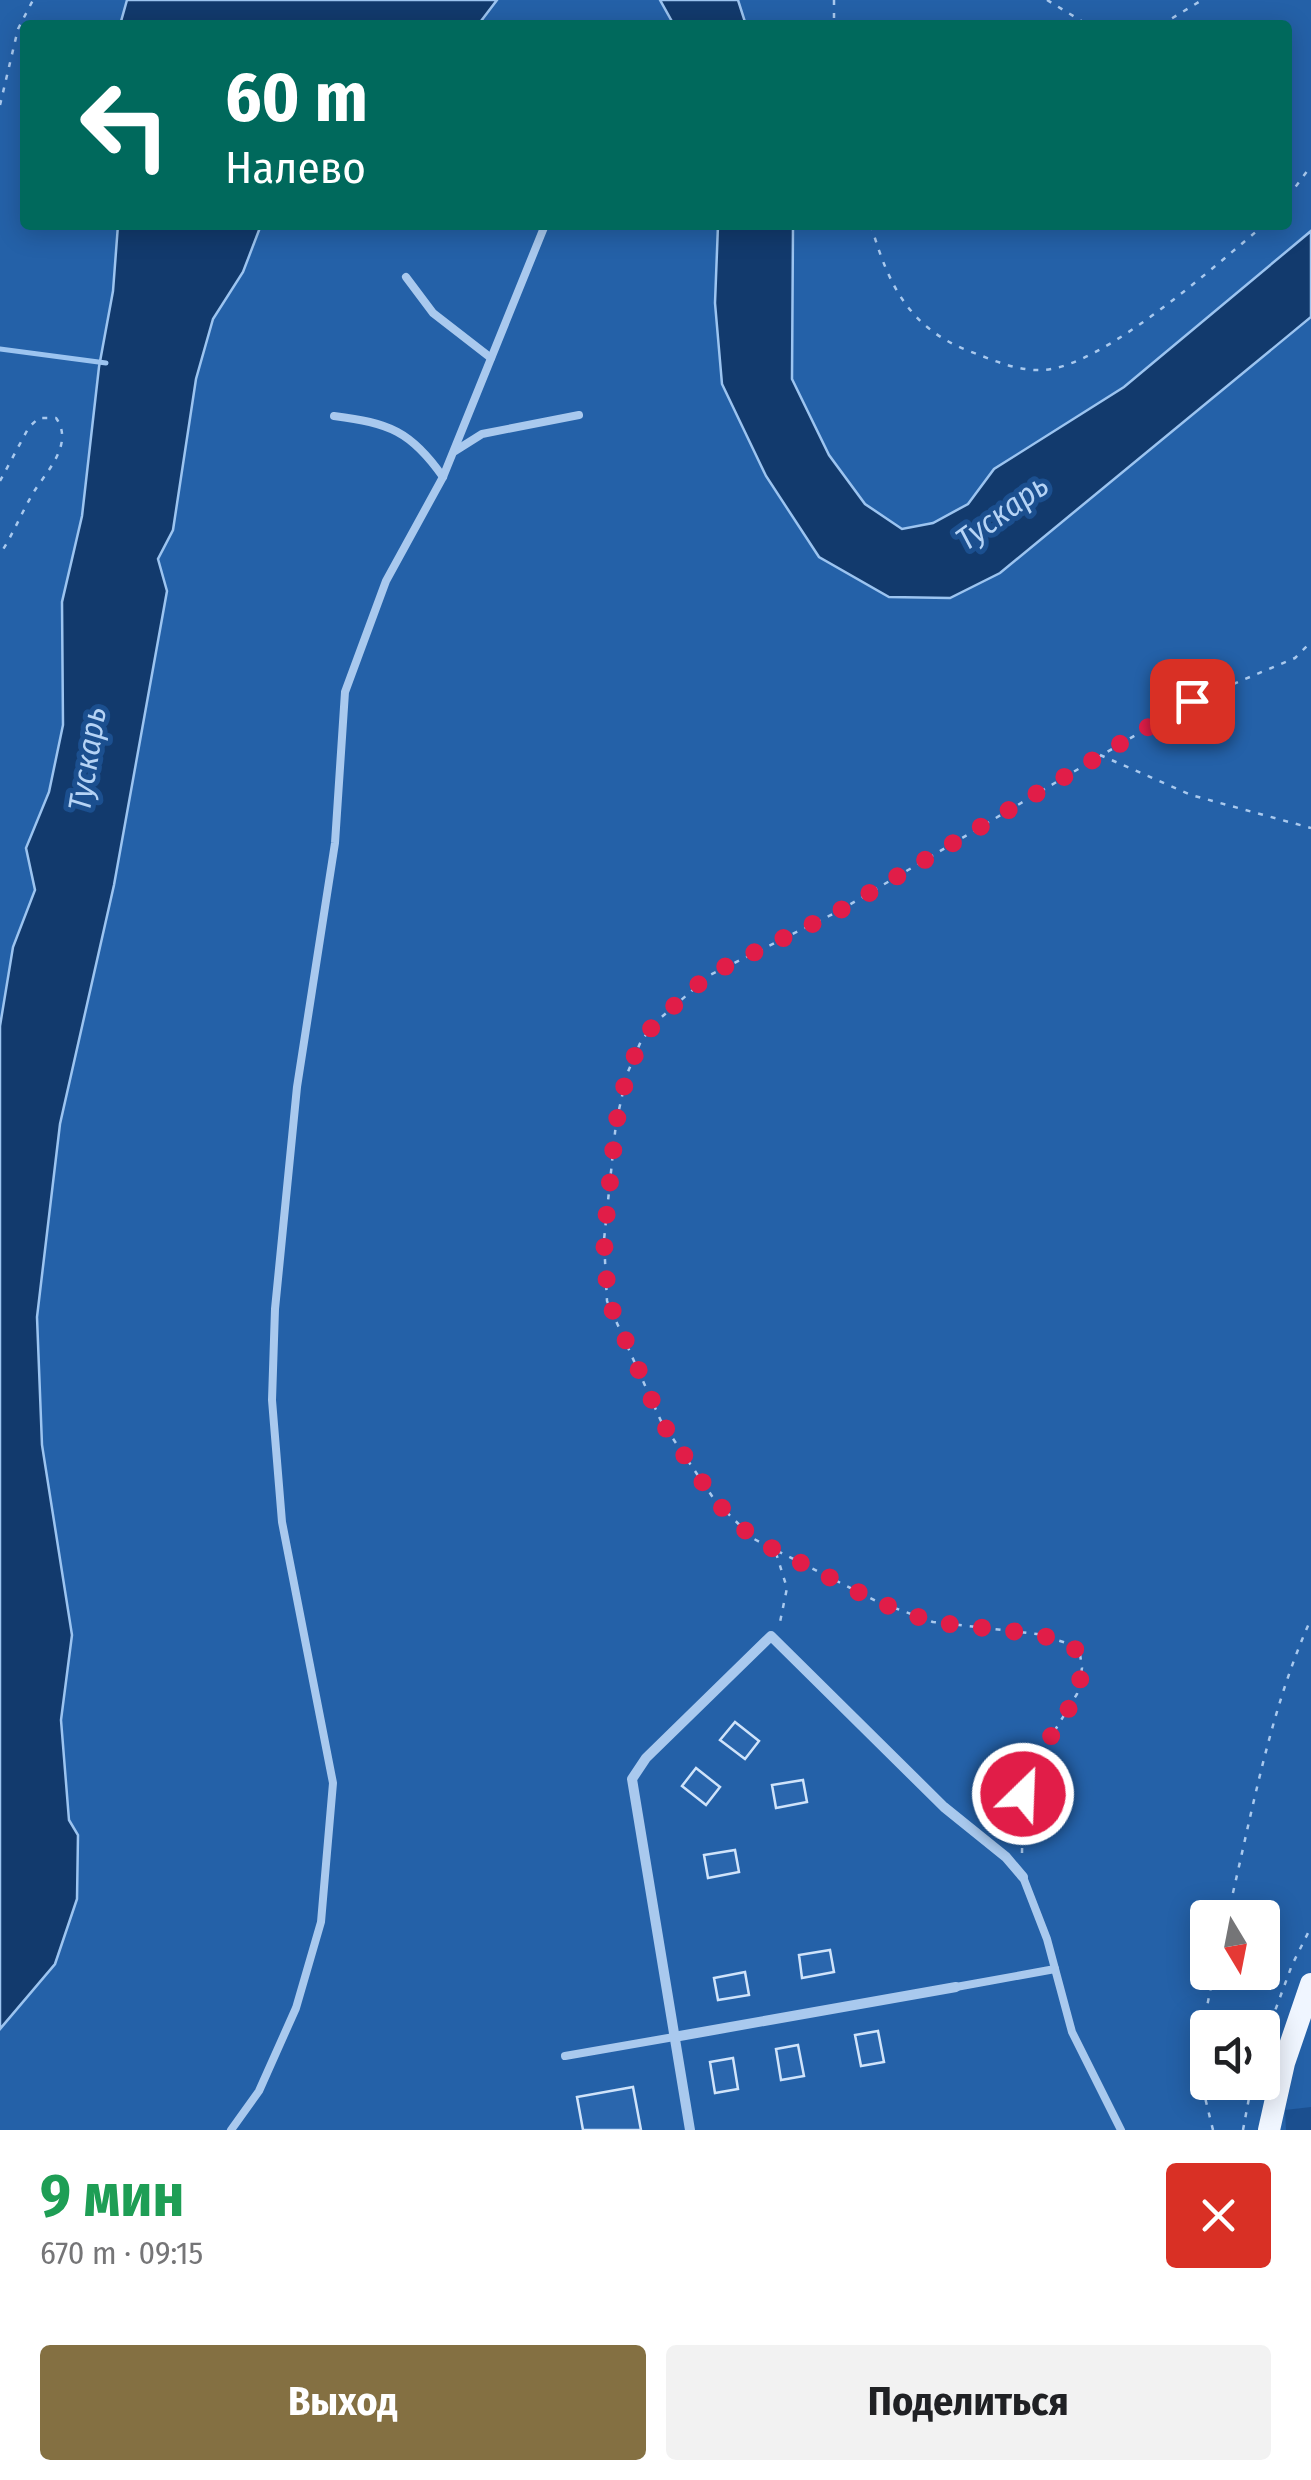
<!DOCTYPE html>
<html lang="ru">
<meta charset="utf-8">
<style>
body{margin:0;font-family:"Fira Sans Condensed",sans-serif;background:#f2f2f2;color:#202124;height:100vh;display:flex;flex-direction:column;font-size:38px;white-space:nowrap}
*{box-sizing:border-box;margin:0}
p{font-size:32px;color:#757577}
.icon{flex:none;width:55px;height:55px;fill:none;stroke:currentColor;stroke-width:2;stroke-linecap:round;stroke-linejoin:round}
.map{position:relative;height:2130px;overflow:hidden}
.details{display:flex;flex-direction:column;background:#fff;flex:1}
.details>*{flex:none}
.banner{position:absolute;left:20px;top:20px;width:1272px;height:210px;border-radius:10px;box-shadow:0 5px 25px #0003;background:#00695c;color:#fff;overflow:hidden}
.needle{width:65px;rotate:170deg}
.tools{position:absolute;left:1190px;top:1900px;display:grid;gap:20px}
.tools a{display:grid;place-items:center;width:90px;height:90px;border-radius:10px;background:#fff;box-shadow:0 5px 25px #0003;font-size:50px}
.pin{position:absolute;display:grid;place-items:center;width:85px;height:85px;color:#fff;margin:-42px;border-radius:20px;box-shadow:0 5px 15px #0006}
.me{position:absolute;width:110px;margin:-55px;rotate:24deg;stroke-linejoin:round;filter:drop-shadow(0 0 8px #0008)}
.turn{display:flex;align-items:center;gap:35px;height:210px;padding:0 40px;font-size:45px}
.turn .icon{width:130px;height:130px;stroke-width:2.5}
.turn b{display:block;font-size:70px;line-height:85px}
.round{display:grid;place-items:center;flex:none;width:105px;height:105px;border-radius:10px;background:#f2f2f2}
.headline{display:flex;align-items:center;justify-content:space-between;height:170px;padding:0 40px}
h1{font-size:60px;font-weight:700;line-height:75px;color:#1e9e55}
.action{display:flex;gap:20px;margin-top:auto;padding:20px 40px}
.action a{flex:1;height:115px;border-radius:10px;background:#847042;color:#fff;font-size:40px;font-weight:700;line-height:115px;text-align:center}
.action a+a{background:#f2f2f2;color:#202124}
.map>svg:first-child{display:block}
</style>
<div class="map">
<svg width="1311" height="2130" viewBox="0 0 1311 2130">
<rect width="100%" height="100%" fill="#1b4f8f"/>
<!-- green -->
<g fill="#2461a8" fill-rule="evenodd">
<polygon points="0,0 127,0 120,25 25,25 25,225 118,225 113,291 99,367 82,516 62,602 63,725 49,792 26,848 35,890 13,947 0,1026"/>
<polygon points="497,0 660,0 674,25 478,25"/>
<polygon points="738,0 1311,0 1311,231 1124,387 994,469 968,504 933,523 902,529 865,504 829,455 792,379 793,225 1288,225 1288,25 746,25"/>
<path d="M261,225H718L715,303L722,384L819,557L1086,501L1311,317V2107L1285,2110L1286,2130H0V2029L55,1964L69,1820L61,1720L72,1635L42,1445L37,1317L60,1124L114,885L167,591L158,562L173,530L196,379L213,318L243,272ZM1208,1918H1262V1972H1208ZM1208,2028H1262V2082H1208Z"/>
</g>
<!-- water -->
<g fill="#123a6d" stroke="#9cc4f0" stroke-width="2.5">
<polygon points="127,0 497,0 478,25 120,25"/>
<polygon points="660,0 738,0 746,25 674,25"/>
<polygon points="118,225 261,225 243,272 213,319 196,379 173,530 158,559 167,591 114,885 60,1124 37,1317 42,1445 72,1635 61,1720 69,1820 78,1835 77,1899 55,1964 0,2029 0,1026 13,947 35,890 26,848 49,792 63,725 62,602 82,516 99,367 113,291"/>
<polygon points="718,225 793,225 792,379 829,455 865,504 902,529 933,523 968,504 994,469 1124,387 1311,231 1311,317 1000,573 950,598 889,597 819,557 766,476 722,384 715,303"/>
</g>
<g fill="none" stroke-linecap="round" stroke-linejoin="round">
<!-- stream -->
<polyline stroke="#9cc4f0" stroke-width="5" points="0,349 106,363"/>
</g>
<!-- building -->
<g fill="#2a66ad" stroke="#cfe3fa" stroke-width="2.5">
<polygon points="735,1722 759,1741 745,1759 720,1740"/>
<polygon points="696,1768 720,1787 706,1805 682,1786"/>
<polygon points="803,1780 807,1802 776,1808 772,1785"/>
<polygon points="735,1850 739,1872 708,1878 704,1855"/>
<polygon points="830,1950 834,1972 802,1978 799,1955"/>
<polygon points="745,1972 749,1995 718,2000 714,1978"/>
<polygon points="878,2031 884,2062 861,2066 855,2035"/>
<polygon points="798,2045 804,2076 781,2080 776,2049"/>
<polygon points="733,2058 738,2089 715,2093 710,2062"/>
<polygon points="633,2087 641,2130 583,2130 577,2097"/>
</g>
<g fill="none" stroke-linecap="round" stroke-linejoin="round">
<!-- path -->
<g stroke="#a9c9ee" stroke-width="2.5" stroke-dasharray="5 8" stroke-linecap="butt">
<polyline points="834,0 834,25"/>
<polyline points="1047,0 1088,25"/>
<polyline points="1161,25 1202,0"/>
<polyline points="0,105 18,29 33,0"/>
<polyline points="1288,197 1311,166"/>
<path d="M871,225C888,284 909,328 969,351C993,360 1016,371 1042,370C1102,368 1217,264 1264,225"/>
<path d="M0,481L29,427L39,418H56C74,443 48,470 35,490C22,511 14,533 0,554"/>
<polyline points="1100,755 1191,795 1311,828"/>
<polyline points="776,1553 787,1588 780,1622"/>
<polyline points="1022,1853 1023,1794 1035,1763 1077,1694 1082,1668 1080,1654 1070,1644 1037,1634 933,1622 878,1602 754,1539 716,1502 661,1421 607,1301 604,1240 616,1123 627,1074 641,1041 657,1021 710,975 839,911 1193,701 1295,658 1311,642"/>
<path d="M1227,1918C1251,1819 1269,1711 1311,1619"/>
<polyline points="1262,2046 1292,1965 1311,1927"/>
<polyline points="1213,2130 1196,2061 1214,1972"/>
<polyline points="1243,2130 1252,2082"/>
</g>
<!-- lane -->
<g stroke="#a9c9ee" stroke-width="8">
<polyline points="406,277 433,313 491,358"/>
<path d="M334,416C389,423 411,431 443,477"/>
<polyline points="455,451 482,434 579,415"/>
<polyline points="1023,1877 1047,1939 1072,2032 1121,2130"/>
<polyline points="956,1987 1055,1969"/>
<polyline points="565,2056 674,2037"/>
<polyline points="231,2130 259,2091 296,2008 321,1922 333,1783 282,1522 272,1400 275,1309 297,1087 335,843 345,692 386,581 443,477 545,225"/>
</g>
<!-- street -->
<g stroke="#a9c9ee" stroke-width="10">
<polyline points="674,2037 956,1987"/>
<polyline points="690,2130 632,1779 646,1758 771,1636 944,1807 1006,1857 1023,1877"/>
</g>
<!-- primary -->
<polyline stroke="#f0f6ff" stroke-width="22" points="1269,2130 1284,2063 1311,1984"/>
</g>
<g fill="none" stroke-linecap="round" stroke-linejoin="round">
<!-- route -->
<polyline stroke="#e11d48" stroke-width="18" stroke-dasharray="0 32.4" points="1023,1794 1034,1763 1078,1694 1082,1668 1080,1654 1070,1644 1037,1634 932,1622 878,1602 754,1539 716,1502 661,1421 608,1300 604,1240 616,1124 627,1074 641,1041 657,1021 710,974 839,911 1192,701"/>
</g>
<g text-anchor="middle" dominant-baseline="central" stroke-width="10" stroke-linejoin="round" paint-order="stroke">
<!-- water labels -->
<g font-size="32" font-style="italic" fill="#b5d3f5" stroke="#1b4f8f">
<text transform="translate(1002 512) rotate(-36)">Тускарь</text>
<text transform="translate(87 759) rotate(-81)">Тускарь</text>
</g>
</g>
</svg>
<div class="tools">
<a><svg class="needle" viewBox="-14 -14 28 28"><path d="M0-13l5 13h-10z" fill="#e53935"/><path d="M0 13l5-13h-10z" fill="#757577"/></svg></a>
<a><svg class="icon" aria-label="sound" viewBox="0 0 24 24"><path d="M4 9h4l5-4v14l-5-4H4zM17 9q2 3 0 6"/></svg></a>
</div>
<div class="pin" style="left:1192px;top:701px;background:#d93025"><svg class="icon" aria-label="arrive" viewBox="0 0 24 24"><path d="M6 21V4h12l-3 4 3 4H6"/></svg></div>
<svg class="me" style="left:1023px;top:1794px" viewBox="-20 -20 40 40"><circle r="17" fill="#e11d48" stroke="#fff" stroke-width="3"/><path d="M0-11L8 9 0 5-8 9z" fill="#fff"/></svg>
<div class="banner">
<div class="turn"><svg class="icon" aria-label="left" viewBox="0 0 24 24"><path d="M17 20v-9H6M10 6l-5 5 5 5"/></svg><div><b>60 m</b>Налево</div></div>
</div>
</div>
<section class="details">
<div class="headline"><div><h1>9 мин</h1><p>670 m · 09:15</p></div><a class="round" style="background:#d93025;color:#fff"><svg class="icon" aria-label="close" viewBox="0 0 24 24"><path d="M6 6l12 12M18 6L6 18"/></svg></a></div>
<div class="action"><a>Выход</a><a>Поделиться</a></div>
</section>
